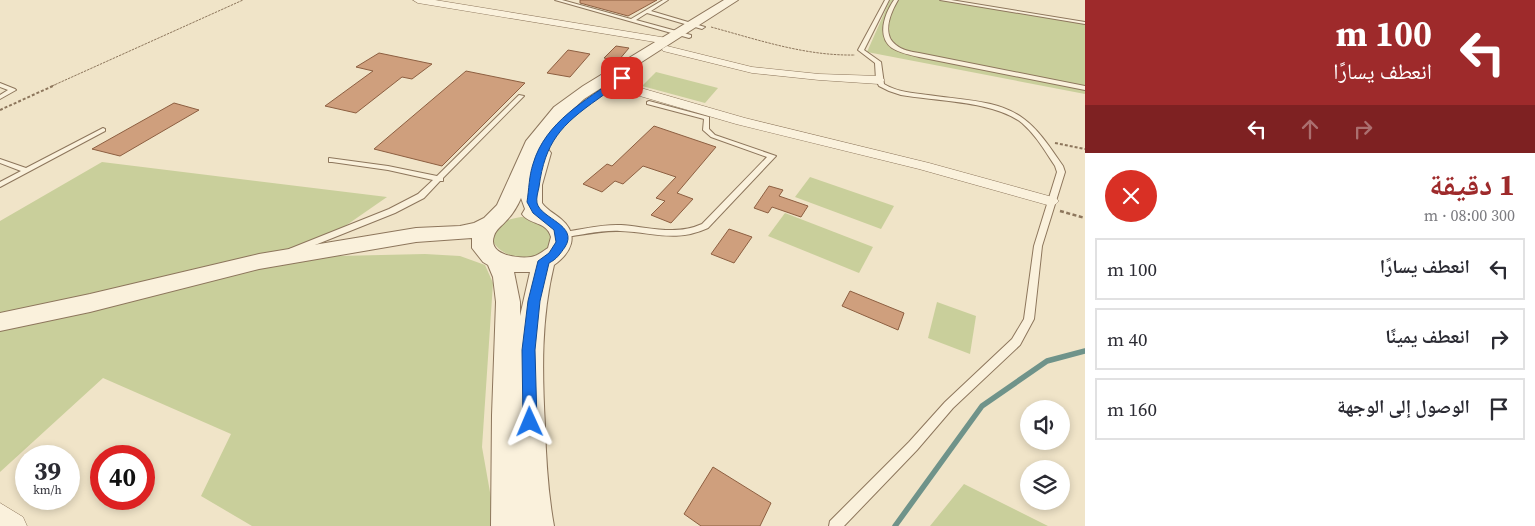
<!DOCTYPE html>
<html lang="ar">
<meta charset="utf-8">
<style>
body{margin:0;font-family:"Source Serif 4","Noto Naskh Arabic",serif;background:#f2f2f3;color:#2b2b33;direction:rtl;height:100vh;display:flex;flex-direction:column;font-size:19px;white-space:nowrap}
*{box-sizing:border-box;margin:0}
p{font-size:16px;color:#7c7c81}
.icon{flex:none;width:28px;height:28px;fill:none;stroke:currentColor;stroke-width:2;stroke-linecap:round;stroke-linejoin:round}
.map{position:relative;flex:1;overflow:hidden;direction:ltr}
.sheet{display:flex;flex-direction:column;background:#fff;width:450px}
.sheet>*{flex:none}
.top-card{background:#9e2a2b;color:#fff;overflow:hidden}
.fabs{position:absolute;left:1020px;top:400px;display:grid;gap:10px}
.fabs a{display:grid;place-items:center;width:50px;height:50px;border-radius:50%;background:#fff;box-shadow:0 2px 8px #0003;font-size:25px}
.speed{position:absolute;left:15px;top:445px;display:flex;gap:10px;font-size:25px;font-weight:700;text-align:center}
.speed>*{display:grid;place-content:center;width:65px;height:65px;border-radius:50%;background:#fff;box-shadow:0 2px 8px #0003;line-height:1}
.speed small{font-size:12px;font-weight:400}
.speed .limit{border:8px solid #d22;background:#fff;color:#111}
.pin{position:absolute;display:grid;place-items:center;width:42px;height:42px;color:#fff;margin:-21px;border-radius:10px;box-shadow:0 2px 8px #0006}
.me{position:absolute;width:55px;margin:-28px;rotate:359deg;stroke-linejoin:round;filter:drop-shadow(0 0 4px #0008)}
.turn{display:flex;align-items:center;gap:18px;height:105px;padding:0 20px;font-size:22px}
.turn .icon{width:65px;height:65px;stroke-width:2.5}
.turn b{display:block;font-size:35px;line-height:42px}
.lanes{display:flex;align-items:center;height:48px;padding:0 20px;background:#0003;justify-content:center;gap:25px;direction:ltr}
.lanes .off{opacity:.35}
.round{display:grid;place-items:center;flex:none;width:52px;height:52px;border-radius:26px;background:#f2f2f3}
.summary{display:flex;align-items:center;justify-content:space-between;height:85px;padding:0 20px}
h1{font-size:30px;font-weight:700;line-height:38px;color:#9e2a2b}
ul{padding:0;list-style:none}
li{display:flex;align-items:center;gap:15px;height:62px;margin:0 10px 8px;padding:0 10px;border:2px solid #e1e1e2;border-radius:0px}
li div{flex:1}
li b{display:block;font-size:19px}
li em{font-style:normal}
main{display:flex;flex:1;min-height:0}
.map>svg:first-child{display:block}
</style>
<main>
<section class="sheet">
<div class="top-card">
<div class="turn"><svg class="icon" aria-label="left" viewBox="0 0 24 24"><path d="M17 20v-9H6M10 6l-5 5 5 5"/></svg><div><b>100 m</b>انعطف يسارًا</div></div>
<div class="lanes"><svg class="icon" aria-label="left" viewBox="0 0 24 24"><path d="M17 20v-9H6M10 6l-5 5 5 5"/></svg><svg class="icon off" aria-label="ahead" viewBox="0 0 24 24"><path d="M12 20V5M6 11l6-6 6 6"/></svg><svg class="icon off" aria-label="right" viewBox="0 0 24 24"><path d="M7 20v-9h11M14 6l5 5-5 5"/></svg></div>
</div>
<div class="summary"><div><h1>1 دقيقة</h1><p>300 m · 08:00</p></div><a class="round" style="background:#d93025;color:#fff"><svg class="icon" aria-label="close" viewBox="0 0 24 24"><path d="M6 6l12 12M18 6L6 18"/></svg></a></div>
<ul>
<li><svg class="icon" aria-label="left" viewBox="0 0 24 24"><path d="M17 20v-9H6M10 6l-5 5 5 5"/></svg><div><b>انعطف يسارًا</b></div><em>100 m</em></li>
<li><svg class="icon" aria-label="right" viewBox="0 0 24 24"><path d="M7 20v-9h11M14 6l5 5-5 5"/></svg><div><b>انعطف يمينًا</b></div><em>40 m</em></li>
<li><svg class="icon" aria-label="arrive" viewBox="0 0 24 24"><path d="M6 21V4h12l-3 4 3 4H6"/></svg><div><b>الوصول إلى الوجهة</b></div><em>160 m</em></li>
</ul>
</section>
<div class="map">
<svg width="1085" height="526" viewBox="0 0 1085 526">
<rect width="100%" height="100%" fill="#f0e4c8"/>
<!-- green -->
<g fill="#c9cf9b">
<polygon points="890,0 950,0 1085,22 1085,94 867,52"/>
<polygon points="656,72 718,88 705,103 642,86"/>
<polygon points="102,162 387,197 338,231 294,257 425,254 460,256 485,265 493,283 482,447 496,526 252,526 201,496 231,434 103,378 0,472 0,221"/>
<polygon points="810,177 894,206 881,229 795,197"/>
<polygon points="785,213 873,247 859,273 768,236"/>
<path d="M521,217L533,218L555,235C553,239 551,245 548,249C535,266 499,258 492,239C501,223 503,220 521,217Z"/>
<polygon points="937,302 976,316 970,354 928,338"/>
<polygon points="964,484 1048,526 930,526"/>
</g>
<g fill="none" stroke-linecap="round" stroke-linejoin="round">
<!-- stream -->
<polyline stroke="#6f938a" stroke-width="5.5" points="895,526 982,406 1047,361 1085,351"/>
</g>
<!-- building -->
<g fill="#cf9f7d" stroke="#8d5f41">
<polygon points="580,0 657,0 628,16 580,3"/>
<polygon points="616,46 629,48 618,61 604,58"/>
<polygon points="568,50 590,54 570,77 547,73"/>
<polygon points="379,53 432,64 412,79 402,77 356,113 325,106 373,71 356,67"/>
<polygon points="466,71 525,83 442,166 374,149"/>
<polygon points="174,103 199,110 120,156 92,149"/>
<polygon points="654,126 716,147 677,193 693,199 671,223 651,215 665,201 656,198 676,177 643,166 623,184 615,181 602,192 583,184 607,164 612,166"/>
<polygon points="769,186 783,190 779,196 808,206 801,217 772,207 768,213 754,208"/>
<polygon points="729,229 752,237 734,263 711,254"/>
<polygon points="850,291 904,313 898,330 842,306"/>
<polygon points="713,467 771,503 760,526 701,526 684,514"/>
</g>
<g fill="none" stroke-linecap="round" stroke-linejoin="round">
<!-- service casing -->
<g stroke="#8d765c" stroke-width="2">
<g id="service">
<polygon points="555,0 562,0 631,19 663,0 668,0 651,11 705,27 702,29 647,13 636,20 691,35 691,37 689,38"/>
<path d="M885,0H889L864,50L881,62L884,84C897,92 913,93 928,95C959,100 998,99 1024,119C1040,131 1051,149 1063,166L1065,172L1042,246L1034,319L1020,345L953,408L917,450L844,526H829L830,521L909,442L945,402L1012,339L1024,319L1034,246L1057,172L1055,166C1045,151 1036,135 1022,123C995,101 935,101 901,95L889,91L879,86L876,80L875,63L858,50Z"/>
<path d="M894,0H898C891,12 881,34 896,45C902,50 911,52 919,53L1085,86V90L919,57C910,55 900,53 892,48C876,36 885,13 894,0Z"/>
<polygon points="940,0 951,0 1085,22 1085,24"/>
<polygon points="0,83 15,89 16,90 0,99 0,95 8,90 0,87"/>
<polygon points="519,95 524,96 443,178 443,181 440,181 424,198 395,213 295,253 289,253 288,251 289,249 389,209 418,194 433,180 388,170 332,162 329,162 329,158 388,166 437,176"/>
<path d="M649,101L709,117V129L715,135L776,156L708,228C675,243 653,232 620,231C601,230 581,235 562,238L559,237L558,235L559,233L562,232C581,230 601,224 621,225C649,227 675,236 702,224L767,157L711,137L703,130L704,119L647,104V102Z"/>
<polygon points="103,128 105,129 105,131 0,187 0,182 21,171 0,163 0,159 26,168"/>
</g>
</g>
<!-- minor casing -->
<g stroke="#8d765c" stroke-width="1">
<g id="minor">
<polygon points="413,0 435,0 667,38 672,41 667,44 418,3"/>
<polygon points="667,46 752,67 819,74 879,76 885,80 879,84 819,80 752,73 663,51 662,49"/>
<polygon points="613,80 745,118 929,163 1056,198 1059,201 1056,204 1051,206 919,169 736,124 609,87 607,84"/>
<polygon points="0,503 23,517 27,526 0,526"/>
</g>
</g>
<!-- tertiary casing -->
<g stroke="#8d765c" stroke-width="2">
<path id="tertiary" d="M724,0H738L584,99L558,123L541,148L548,149L551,153L542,185V203C547,210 554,213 561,219C580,235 571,253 554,265C541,319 542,371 545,426C546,460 548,493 554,526H491L492,415L496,302L493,277L488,265L483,262L472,248V238L416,242L259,269L90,312L0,331V313L90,294L259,254L416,228L460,226L474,223L484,218L497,205L526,141L554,107L583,86ZM521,198L525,209L522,214C529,225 547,221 551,237L548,248C543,251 538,256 531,257C518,259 487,255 494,236C496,229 502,226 506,221C513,214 518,205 521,198ZM514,272H530L520,316V302Z"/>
</g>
<!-- path-far2 -->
<g stroke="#8d765c" stroke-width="1" stroke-dasharray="2.5 1" stroke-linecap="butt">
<path d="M711,27C759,40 805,56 855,55"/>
<polyline points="52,86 243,0"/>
</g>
<!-- path-far1 -->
<g stroke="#8d765c" stroke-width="2" stroke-dasharray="3 2" stroke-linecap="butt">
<polyline points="0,110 55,85"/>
<polyline points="1055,143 1085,149"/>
</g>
<!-- path -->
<polyline stroke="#8d765c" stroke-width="2.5" stroke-dasharray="4 2.5" stroke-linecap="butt" points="1060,211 1085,218"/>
<!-- service -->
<use href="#service" fill="#faf1dc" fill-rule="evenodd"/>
<!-- minor -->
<use href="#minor" fill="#faf1dc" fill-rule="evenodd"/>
<!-- tertiary -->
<use href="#tertiary" fill="#faf1dc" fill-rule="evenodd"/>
</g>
<!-- route -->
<path fill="#1a73e8" stroke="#114b97" d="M619,77L626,78C618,86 607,92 598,99C561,125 545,142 539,187C538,192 536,198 537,203C541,219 579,225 565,247C560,254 557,259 549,263L540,301L535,350L537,422L535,427L530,429L525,427L523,422L522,350L528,301L538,261L549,253L556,242L554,230L533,213L527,202C529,189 529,176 533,164C545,122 586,100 619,77Z"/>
</svg>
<div class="fabs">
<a><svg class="icon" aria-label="sound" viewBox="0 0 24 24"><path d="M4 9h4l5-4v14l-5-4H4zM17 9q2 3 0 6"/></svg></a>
<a><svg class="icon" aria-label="layers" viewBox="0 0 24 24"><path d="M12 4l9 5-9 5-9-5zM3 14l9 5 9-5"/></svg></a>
</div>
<div class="speed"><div>39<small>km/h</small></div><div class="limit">40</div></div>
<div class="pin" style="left:622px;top:78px;background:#d93025"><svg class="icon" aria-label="arrive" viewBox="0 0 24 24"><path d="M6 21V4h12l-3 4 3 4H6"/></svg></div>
<svg class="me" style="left:530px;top:422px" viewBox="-20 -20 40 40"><path d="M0-17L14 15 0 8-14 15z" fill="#1a73e8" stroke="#fff" stroke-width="4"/></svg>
</div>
</main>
